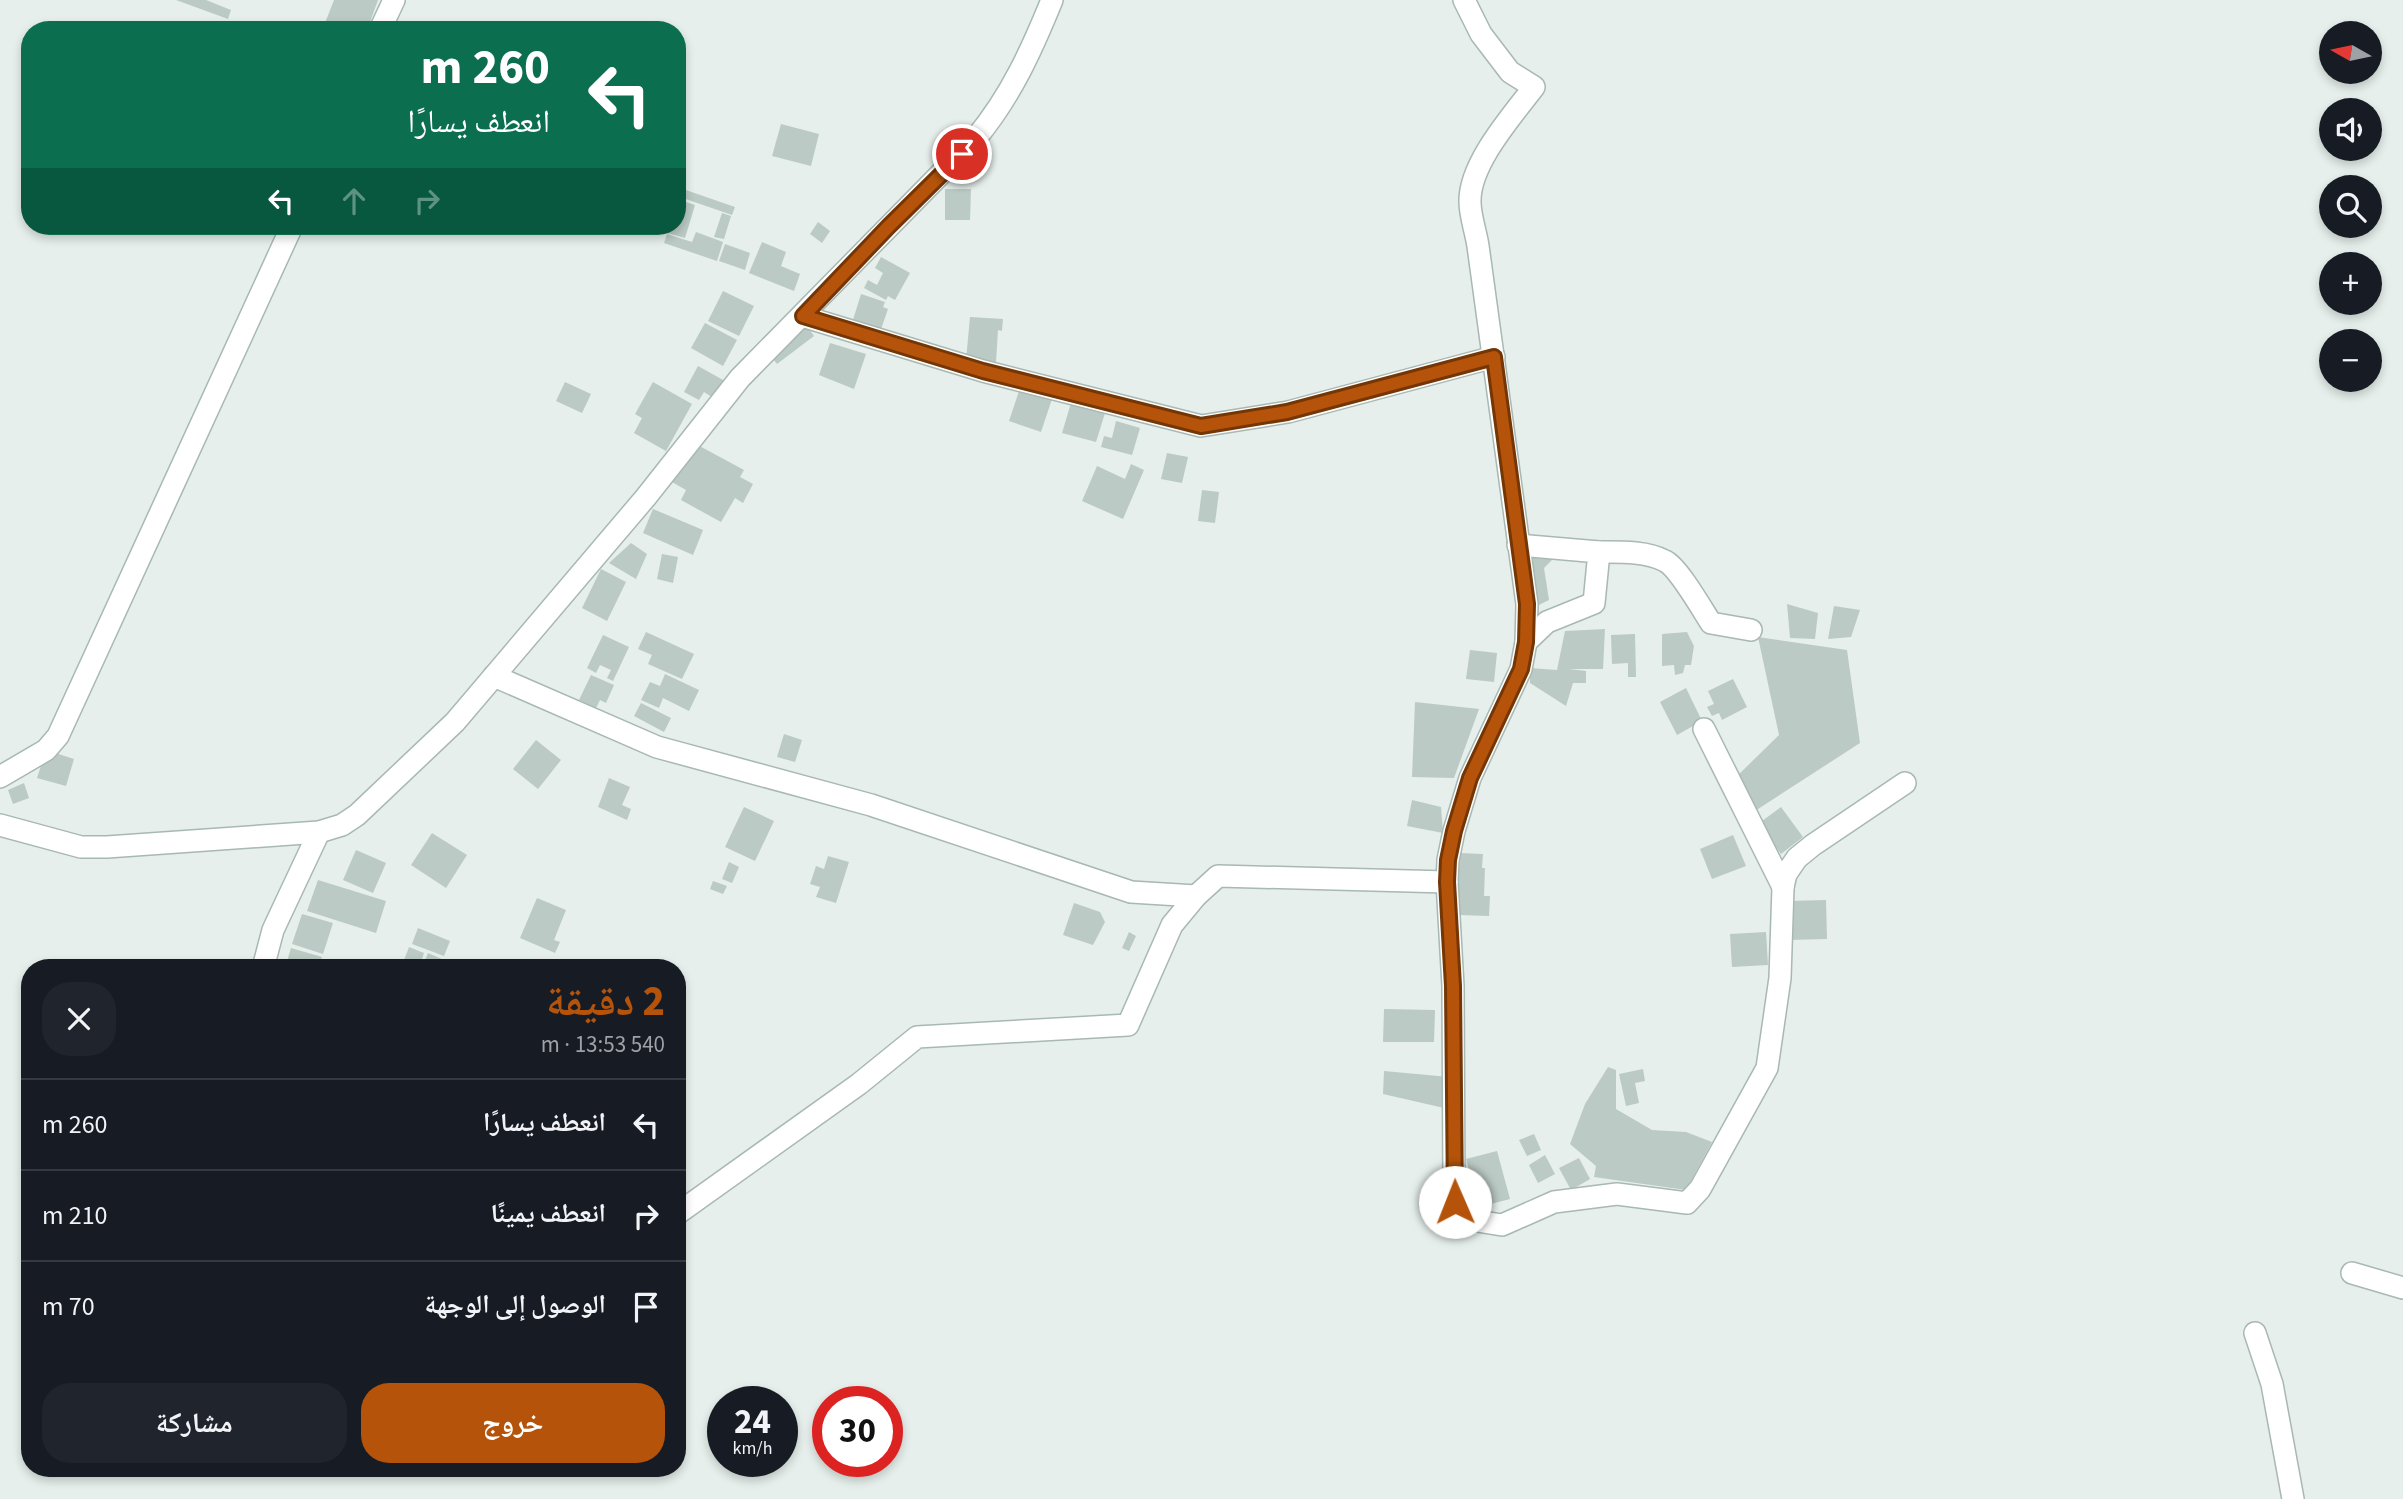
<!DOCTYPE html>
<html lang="ar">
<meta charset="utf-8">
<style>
body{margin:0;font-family:"Source Sans 3","Noto Naskh Arabic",sans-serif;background:#20242c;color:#f1f3f6;direction:rtl;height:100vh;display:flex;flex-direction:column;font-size:26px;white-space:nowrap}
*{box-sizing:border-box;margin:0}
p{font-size:23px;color:#9ea1a6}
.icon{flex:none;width:38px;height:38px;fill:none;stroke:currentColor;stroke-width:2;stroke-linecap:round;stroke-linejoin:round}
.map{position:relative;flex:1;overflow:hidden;direction:ltr}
.panel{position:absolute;left:21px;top:959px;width:665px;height:518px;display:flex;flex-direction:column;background:#171b24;border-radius:28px;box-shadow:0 4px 10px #0003;direction:rtl}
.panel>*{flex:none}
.banner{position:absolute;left:21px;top:21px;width:665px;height:214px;border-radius:28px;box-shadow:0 4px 10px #0003;direction:rtl;background:#0b6e4f;color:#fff;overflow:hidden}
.needle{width:46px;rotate:279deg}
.controls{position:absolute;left:2319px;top:21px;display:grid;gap:14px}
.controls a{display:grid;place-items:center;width:63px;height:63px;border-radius:50%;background:#171b24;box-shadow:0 4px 10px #0003;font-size:35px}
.speed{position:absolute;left:707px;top:1386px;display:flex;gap:14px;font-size:35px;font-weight:700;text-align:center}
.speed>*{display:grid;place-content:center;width:91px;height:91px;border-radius:50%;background:#171b24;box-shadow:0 4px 10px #0003;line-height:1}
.speed small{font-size:18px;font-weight:400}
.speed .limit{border:10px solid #d22;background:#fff;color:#111}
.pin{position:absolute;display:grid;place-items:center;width:60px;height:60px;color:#fff;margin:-30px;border:4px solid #fff;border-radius:50%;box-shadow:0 2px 7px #0007}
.me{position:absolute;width:77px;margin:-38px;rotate:359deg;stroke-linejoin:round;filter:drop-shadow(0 0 5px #0008)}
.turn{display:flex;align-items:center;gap:24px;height:147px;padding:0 21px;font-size:32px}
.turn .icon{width:91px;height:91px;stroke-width:2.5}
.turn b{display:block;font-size:49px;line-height:60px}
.lanes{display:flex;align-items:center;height:66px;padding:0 21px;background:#0003;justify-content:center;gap:35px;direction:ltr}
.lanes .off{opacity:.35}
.round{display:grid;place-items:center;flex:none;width:74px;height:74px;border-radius:28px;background:#20242c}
.summary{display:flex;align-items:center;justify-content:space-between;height:119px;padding:0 21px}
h1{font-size:42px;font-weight:800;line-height:52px;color:#b45309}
.primary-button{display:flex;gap:14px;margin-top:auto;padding:14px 21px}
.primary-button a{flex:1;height:80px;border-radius:28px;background:#b45309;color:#fff;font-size:28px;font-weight:800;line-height:80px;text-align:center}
.primary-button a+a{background:#20242c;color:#f1f3f6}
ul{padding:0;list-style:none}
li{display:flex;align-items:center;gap:21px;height:91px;padding:0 21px;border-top:2px solid #363941}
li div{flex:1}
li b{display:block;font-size:26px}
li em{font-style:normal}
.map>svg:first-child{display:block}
</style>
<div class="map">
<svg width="2403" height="1499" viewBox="0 0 2403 1499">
<rect width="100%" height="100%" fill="#e6efeb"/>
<!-- building -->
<g fill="#bbcac4">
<polygon points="176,0 206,0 231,10 228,19"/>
<polygon points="334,0 378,0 367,30 342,30 325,23"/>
<polygon points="781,124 819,134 811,166 772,156"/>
<polygon points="680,188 735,207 732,215 677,196"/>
<polygon points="945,189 971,189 970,220 945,220"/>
<polygon points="677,199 695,205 685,238 667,233 669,226 677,226"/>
<polygon points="722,213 731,216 724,239 714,237"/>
<polygon points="818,222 830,231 822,243 810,234"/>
<polygon points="696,232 723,242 717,261 664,243 667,234 692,242"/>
<polygon points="762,242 786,252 781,266 800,274 794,291 749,273"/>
<polygon points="725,244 750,253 745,270 719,261"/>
<polygon points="881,257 910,273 895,300 888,296 886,300 864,288 868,280 877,285 883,273 875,268"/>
<polygon points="723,291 754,306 739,336 708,321"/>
<polygon points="861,294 885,302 883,307 888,309 880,332 852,323"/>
<polygon points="970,317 1003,319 1002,331 998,330 996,362 966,360"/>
<polygon points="705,323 737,340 723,366 691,348"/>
<polygon points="807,326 814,336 777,364 770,355"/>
<polygon points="830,343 866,354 854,389 819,375"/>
<polygon points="698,366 725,381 715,399 704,392 699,400 684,392"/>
<polygon points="565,382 591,394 582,413 556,401"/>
<polygon points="653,382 692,404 666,451 634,433 642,418 635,414"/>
<polygon points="1020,388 1052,399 1041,432 1009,421"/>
<polygon points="1071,403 1105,413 1096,442 1062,433"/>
<polygon points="1116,421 1140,428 1132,455 1101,447 1104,436 1112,438"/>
<polygon points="694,443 744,470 740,477 753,484 743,503 735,498 721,522 681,500 686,490 672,482"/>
<polygon points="1167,453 1188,457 1182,483 1161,479"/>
<polygon points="1131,464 1144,470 1123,519 1082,501 1097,466 1125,479"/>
<polygon points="1202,490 1219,492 1215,523 1198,521"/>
<polygon points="653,509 703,530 693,555 643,533"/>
<polygon points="631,543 647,554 636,579 609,563"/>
<polygon points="1522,553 1556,556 1544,568 1549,600 1533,608"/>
<polygon points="662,554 678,557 673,583 657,579"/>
<polygon points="601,569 626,582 607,621 582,608"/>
<polygon points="1787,604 1818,613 1815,639 1790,638"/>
<polygon points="1834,606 1860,610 1851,637 1828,639"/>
<polygon points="1605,629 1603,669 1569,669 1586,671 1586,683 1573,683 1566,706 1530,683 1530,668 1557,670 1565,631"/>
<polygon points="646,632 694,654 682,679 648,664 652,655 638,649"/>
<polygon points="1687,632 1694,646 1691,665 1685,665 1683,673 1675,675 1674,665 1662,666 1662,634"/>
<polygon points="1635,634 1636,677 1628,677 1628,663 1612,664 1611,635"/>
<polygon points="603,635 629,647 613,681 607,678 611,670 600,665 596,673 587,668"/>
<polygon points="1758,637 1847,650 1860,743 1755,811 1734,779 1779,735"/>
<polygon points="1470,650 1497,653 1494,682 1466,679"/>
<polygon points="665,674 699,690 689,711 663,698 659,708 641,700 650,682 660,686"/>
<polygon points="591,675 614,685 606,703 600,700 596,708 579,700"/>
<polygon points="1733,679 1747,707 1722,720 1719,713 1712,716 1707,707 1714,704 1708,691"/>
<polygon points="1686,688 1702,721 1677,735 1660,702"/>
<polygon points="1415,702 1479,709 1454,778 1412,777"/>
<polygon points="641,703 671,718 664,732 634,716"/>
<polygon points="784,734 802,740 795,762 777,757"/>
<polygon points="536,740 561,760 538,789 513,769"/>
<polygon points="46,750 74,759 66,786 37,778"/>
<polygon points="609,778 630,787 622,805 631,809 627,820 598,807"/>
<polygon points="24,783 29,798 13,804 8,790"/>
<polygon points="1412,800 1441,807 1443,833 1407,826"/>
<polygon points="744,807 774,821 755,861 725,847"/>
<polygon points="1781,807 1803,837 1781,854 1758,824"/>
<polygon points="432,833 467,855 446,888 411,865"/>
<polygon points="1733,835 1746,866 1712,879 1700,849"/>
<polygon points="356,850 386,863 373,893 343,880"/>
<polygon points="1459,853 1483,854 1482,868 1485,868 1484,896 1490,896 1489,916 1459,915 1460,905 1457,905"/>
<polygon points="828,856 849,862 836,903 816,897 820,887 810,884 816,866 824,869"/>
<polygon points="729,862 739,867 732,883 722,879"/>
<polygon points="318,880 386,901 376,933 307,911"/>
<polygon points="713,881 727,886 723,894 710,889"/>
<polygon points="537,898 566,910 554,940 560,942 555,953 520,938"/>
<polygon points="1826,900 1827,939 1789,940 1788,901"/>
<polygon points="1074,903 1100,912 1105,922 1093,945 1063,935"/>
<polygon points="302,914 333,923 323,954 292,944"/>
<polygon points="418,928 450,941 444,956 412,944"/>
<polygon points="1129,932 1136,936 1129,951 1122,948"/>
<polygon points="1766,932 1768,965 1732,967 1730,934"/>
<polygon points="409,947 424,953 419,968 401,968"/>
<polygon points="291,948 322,957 318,968 285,968"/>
<polygon points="428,953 444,960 441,968 422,968"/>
<polygon points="1384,1009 1435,1010 1434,1042 1383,1042"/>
<polygon points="1608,1067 1616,1070 1616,1109 1652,1130 1686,1132 1712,1142 1686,1190 1594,1177 1596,1166 1570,1144 1585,1104"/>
<polygon points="1643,1069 1645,1081 1635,1083 1639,1103 1626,1106 1619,1074"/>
<polygon points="1384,1071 1449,1077 1444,1108 1383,1094"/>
<polygon points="1534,1134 1541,1150 1527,1156 1519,1140"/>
<polygon points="1497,1151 1510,1199 1479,1207 1466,1159"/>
<polygon points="1545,1155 1555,1174 1538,1183 1529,1165"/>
<polygon points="1579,1158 1590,1179 1571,1190 1559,1168"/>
</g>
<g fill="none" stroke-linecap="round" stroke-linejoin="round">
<!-- street casing -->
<g stroke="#a8b8b2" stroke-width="24">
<g id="street">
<path d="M1464,0L1481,34L1510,72L1534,87C1512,116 1469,164 1470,202C1470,216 1476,232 1478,246L1527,604L1526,642L1521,669L1470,778L1454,831L1448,860L1447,882L1453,986L1454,1192L1455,1202L1463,1215L1477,1221L1502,1225L1554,1202L1617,1194L1687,1203L1700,1189L1767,1068L1780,978L1783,887L1786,874L1797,858L1813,845L1905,783"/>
<polyline points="380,30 394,0"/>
<polyline points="802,316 983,371 1201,426 1288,412 1494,357"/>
<polyline points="1518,545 1599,552 1594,603 1547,622 1526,642"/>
<path d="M1599,552C1620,552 1646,551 1665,561C1678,567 1702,609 1711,623L1751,630"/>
<polyline points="494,676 657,747 871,805 1131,892 1196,896"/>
<polyline points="1704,729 1783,887"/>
<polyline points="0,777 46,750 58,736 292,226"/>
<path d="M0,825L81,847H107L319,832L342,825L357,815L455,722L646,497L740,378L976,138C1011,96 1032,49 1052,0"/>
<polyline points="263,968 273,930 319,832"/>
<polyline points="677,1214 859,1084 917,1037 1128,1025 1172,925 1196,896 1218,876 1447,882"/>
<polyline points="2352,1273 2403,1288"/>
<polyline points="2255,1333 2272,1384 2293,1499"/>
</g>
</g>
<!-- street -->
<use href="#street" stroke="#fff" stroke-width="21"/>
</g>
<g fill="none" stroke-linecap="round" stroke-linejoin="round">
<!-- route casing -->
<g stroke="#753606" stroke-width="18">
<polyline id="route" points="962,154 889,226 803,316 983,371 1201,426 1287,412 1494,357 1527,604 1526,642 1521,669 1470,778 1454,831 1448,860 1447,882 1453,986 1455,1202"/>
</g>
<!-- route -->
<use href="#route" stroke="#b45309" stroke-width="12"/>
</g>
</svg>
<div class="controls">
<a><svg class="needle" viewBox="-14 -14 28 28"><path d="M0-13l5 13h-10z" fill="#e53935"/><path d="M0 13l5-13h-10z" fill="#9ea1a6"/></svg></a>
<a><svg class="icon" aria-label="sound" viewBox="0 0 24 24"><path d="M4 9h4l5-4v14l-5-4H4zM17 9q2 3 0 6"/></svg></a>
<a><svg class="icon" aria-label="search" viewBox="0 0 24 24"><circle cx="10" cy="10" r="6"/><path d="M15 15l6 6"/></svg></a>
<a>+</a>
<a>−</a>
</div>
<div class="speed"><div>24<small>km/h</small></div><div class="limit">30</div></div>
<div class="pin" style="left:962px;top:154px;background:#d93025"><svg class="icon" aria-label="arrive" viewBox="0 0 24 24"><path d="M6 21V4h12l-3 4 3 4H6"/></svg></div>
<svg class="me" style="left:1455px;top:1202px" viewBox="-20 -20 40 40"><circle r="19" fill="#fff"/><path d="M0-13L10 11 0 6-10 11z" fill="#b45309"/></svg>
<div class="banner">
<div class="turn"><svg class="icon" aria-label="left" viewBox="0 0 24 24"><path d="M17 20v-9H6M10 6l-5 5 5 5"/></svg><div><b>260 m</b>انعطف يسارًا</div></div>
<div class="lanes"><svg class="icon" aria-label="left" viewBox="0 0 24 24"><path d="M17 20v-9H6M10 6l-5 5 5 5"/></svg><svg class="icon off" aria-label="ahead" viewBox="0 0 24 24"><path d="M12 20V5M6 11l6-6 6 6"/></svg><svg class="icon off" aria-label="right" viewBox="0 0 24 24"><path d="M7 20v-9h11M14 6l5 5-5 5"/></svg></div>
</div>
<section class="panel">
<div class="summary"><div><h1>2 دقيقة</h1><p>540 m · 13:53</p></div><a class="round"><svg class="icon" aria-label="close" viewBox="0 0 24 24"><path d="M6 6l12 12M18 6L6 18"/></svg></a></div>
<ul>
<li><svg class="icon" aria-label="left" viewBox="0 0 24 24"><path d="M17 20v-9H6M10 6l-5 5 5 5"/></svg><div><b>انعطف يسارًا</b></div><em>260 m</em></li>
<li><svg class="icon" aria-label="right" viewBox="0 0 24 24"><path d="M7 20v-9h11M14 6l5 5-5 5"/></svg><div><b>انعطف يمينًا</b></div><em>210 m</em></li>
<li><svg class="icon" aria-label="arrive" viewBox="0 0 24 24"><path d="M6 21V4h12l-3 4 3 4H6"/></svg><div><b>الوصول إلى الوجهة</b></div><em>70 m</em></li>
</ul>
<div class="primary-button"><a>خروج</a><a>مشاركة</a></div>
</section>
</div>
